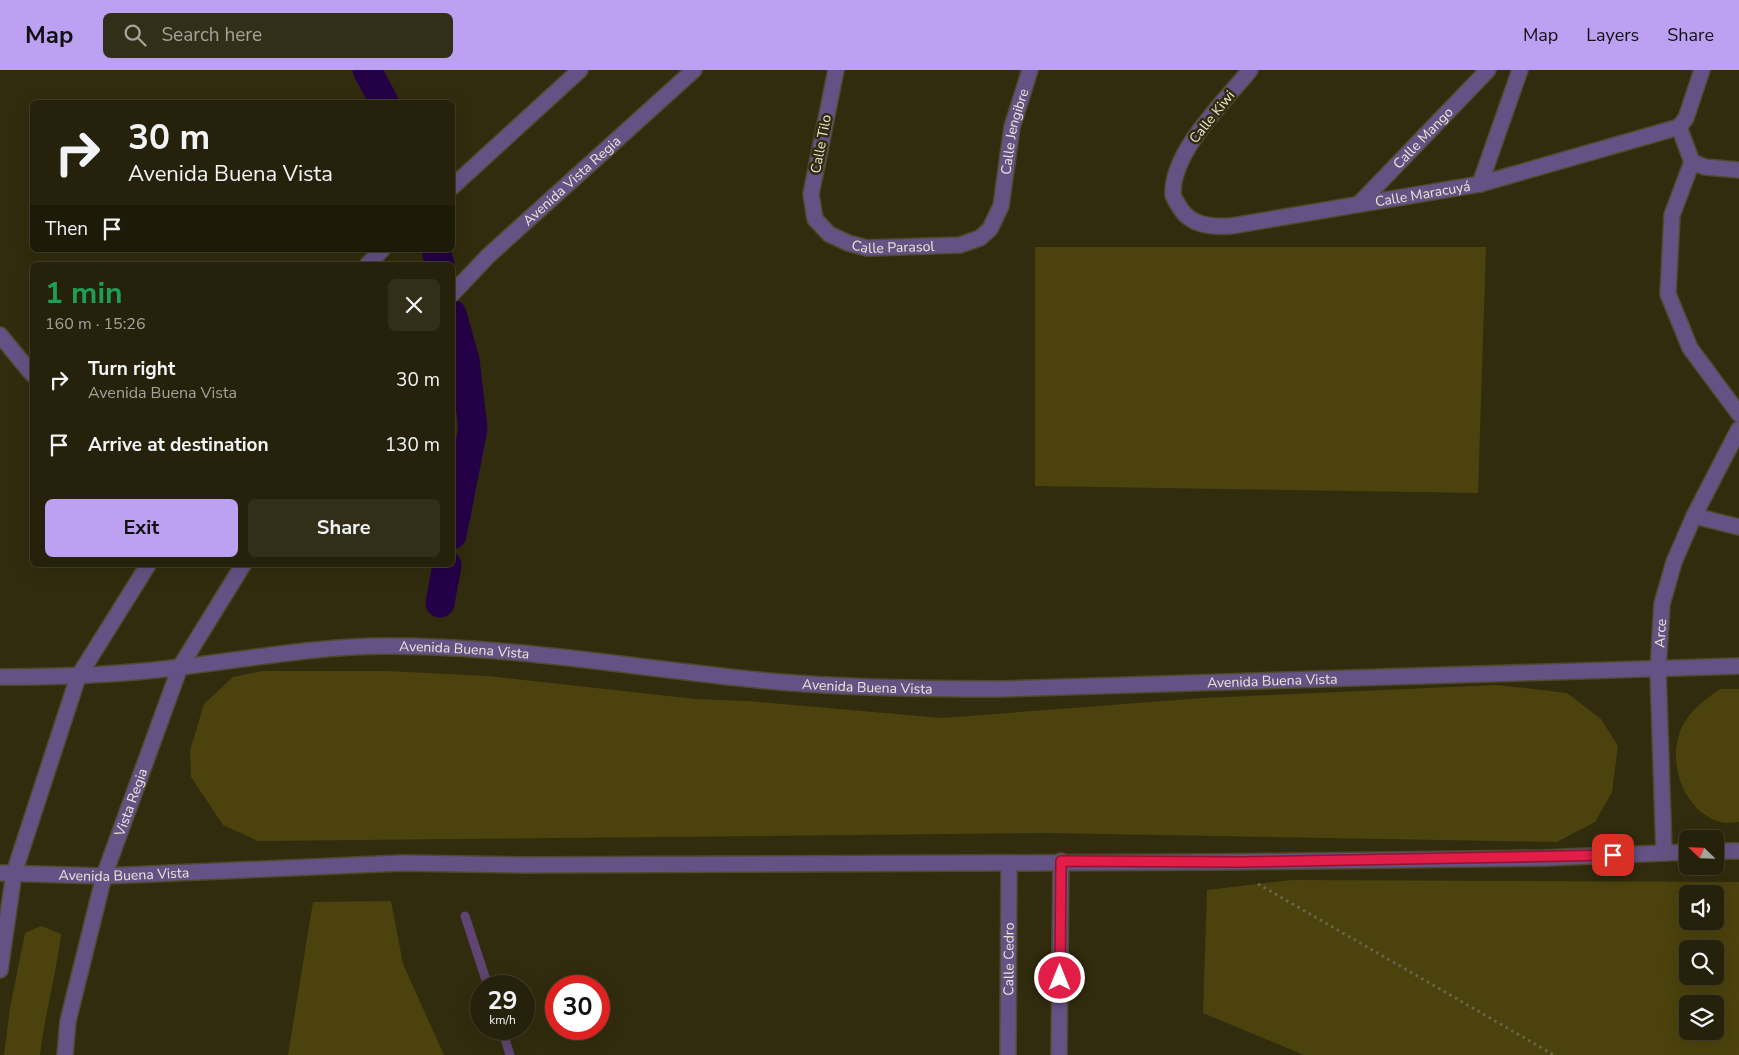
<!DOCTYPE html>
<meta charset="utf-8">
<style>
body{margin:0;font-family:"Nunito Sans",sans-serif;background:#322e18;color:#f1f3f6;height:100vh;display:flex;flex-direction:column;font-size:19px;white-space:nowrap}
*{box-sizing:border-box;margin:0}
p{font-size:16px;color:#a4a39c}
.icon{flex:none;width:28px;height:28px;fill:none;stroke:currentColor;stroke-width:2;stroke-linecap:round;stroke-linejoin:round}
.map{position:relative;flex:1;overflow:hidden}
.sheet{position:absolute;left:30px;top:192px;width:425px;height:305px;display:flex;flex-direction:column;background:#26210a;border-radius:8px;box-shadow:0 5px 20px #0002,0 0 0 1px #423e2b}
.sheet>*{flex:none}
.guide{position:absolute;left:30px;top:30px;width:425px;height:152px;border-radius:8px;box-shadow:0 5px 20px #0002,0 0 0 1px #423e2b;background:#26210a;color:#f1f3f6;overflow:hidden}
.needle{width:32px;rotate:293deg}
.fabs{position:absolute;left:1679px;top:760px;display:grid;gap:10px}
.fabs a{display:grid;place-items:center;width:45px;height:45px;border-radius:8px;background:#26210a;box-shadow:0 5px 20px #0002,0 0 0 1px #423e2b;font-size:25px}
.speed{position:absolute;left:470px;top:905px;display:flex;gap:10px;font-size:25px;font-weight:700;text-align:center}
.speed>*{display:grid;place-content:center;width:65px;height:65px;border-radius:50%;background:#26210a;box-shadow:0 5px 20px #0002,0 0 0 1px #423e2b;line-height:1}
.speed small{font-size:12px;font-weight:400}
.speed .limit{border:8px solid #d22;background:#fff;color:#111}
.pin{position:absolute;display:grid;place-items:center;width:42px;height:42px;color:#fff;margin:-21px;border-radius:10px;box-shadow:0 2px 8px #0006}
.me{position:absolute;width:55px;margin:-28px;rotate:0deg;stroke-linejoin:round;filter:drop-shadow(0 0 4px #0008)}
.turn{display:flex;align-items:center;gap:18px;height:105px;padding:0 15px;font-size:22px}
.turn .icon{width:65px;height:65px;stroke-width:2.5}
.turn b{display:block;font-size:35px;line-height:42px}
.then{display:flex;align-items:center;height:48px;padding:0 15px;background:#0003;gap:10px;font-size:19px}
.round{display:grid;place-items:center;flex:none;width:52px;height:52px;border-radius:8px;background:#322e18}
.overview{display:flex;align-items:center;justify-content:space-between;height:85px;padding:0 15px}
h1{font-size:30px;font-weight:700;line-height:38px;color:#1e9e55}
.primary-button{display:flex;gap:10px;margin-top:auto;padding:10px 15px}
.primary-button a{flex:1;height:58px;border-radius:8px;background:#bca0f2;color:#111;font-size:20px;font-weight:700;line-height:58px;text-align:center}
.primary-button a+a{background:#322e18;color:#f1f3f6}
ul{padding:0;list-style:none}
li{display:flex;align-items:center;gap:15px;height:65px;padding:0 15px}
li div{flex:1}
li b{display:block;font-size:19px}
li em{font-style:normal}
header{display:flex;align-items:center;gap:30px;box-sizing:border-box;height:70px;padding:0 25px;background:#bca0f2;color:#111}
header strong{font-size:24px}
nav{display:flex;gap:28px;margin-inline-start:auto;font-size:18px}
.search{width:350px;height:45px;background:#322e18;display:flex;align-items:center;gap:12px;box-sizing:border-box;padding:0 18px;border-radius:8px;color:#a4a39c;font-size:19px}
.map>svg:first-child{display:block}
</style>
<header>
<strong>Map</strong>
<div class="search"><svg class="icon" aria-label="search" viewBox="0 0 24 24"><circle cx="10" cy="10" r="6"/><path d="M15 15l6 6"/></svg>Search here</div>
<nav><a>Map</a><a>Layers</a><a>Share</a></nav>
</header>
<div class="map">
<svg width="1739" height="985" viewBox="0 0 1739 985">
<rect width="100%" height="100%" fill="#322c0e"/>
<!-- green -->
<g fill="#4b420d" fill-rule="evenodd">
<polygon points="1035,177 1486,177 1478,423 1035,416"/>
<polygon points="262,601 387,601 488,606 695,629 748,631 942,648 1203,628 1497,615 1567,623 1601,649 1618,676 1612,722 1595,752 1557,772 1048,763 258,771 223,755 191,707 190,681 204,634 233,607"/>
<path d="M1720,619H1739V752C1733,752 1725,754 1720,752C1681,740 1665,687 1684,653C1692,639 1707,628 1720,619Z"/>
<path d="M1292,810L1739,812V985H1304L1203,943L1207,820ZM1688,824H1715V851H1688ZM1688,879H1715V906H1688ZM1688,934H1715V961H1688Z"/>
<polygon points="391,831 403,894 444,985 288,985 313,832"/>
<path d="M41,856L61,864C56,905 45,944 40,985H4L10,938L25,863Z"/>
</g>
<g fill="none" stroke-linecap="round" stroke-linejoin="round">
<!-- stream -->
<g stroke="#5f4572" stroke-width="9">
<polyline points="465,846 488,916"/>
<polyline points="502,959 510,985"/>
</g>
<!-- canal -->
<g stroke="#240047" stroke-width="29">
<polyline points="367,0 384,32"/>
<polyline points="436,180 440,195"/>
<polyline points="452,244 465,290 473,359 452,465"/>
<polyline points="440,533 447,495"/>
</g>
<!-- street casing -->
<g stroke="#4f4a2e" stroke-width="18">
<g id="street">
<path id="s1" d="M836,0L811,124L815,149L829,164L848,173L867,178L960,175L980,168L990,159L1001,136L1012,57L1030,0"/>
<path id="s2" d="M1250,0C1225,31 1171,82 1173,125C1174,129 1178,134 1180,138C1191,156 1212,157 1231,156L1480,114L1679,57"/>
<polyline points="1679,57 1692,92 1705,97 1739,100"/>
<polyline points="1679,57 1686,48 1702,0"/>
<polyline points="1692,92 1672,145 1668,224 1690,278 1739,344"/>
<polyline points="1480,114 1520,0"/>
<polyline points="452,117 580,0"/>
<path id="s3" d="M1359,134L1488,0"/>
<polyline points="367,195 382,180"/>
<path id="s4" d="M452,224L488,186L694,0"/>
<polyline points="0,265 32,304"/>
<polyline points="1694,446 1739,457"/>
<path id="s5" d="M0,607C61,607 121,605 181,597C250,589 317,576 387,576C515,576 641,599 768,611C845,618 923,619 1000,619L1739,596"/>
<polyline points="1715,781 1739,781"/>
<path id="s6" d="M1664,783L1658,600L1662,534L1674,492L1694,446L1739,359"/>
<path id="s7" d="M0,803L104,806L402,793L524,795L1221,792L1544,788L1688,782"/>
<polyline points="0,900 14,803 78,607 148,495"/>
<path id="s8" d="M65,985L68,951L104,806L180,597L243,495"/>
<path id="s9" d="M1008,985L1009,793"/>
<polyline points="1059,985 1061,791"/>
</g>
</g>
<!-- path -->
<polyline stroke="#6a654b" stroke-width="3" stroke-dasharray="2.5 4" stroke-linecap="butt" points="1258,814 1554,985"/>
<!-- street -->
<use href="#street" stroke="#655284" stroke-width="15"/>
</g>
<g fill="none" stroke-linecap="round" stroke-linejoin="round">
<!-- route casing -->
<g stroke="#92132f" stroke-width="12">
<polyline id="route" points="1060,908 1061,791 1240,792 1613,785"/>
</g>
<!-- route -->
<use href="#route" stroke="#e11d48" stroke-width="9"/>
</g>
<g text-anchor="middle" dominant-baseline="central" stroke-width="5" stroke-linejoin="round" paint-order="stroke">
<!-- street labels -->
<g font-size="14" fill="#eae7d6" stroke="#322c0e">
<text transform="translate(1212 47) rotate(-51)">Calle Kiwi</text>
<text stroke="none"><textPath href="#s1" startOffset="442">Calle Jengibre</textPath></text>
<text stroke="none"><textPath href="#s3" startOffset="92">Calle Mango</textPath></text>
<text transform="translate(821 74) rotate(-79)">Calle Tilo</text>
<text stroke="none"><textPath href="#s4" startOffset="165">Avenida Vista Regia</textPath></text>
<text stroke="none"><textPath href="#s2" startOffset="416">Calle Maracuyá</textPath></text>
<text stroke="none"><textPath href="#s1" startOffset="239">Calle Parasol</textPath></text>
<text stroke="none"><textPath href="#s6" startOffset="220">Arce</textPath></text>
<text stroke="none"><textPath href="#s5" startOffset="466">Avenida Buena Vista</textPath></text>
<text stroke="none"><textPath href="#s5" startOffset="1276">Avenida Buena Vista</textPath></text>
<text stroke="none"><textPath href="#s5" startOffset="871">Avenida Buena Vista</textPath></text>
<text stroke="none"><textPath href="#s8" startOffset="262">Vista Regia</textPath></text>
<text stroke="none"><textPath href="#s7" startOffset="124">Avenida Buena Vista</textPath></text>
<text stroke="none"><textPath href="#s9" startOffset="96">Calle Cedro</textPath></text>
</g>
</g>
</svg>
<div class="fabs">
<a><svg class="needle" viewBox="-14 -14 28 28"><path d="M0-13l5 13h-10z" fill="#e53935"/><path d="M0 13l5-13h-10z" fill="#a4a39c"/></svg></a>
<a><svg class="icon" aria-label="sound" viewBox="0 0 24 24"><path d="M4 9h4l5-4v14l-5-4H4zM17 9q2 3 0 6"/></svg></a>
<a><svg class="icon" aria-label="search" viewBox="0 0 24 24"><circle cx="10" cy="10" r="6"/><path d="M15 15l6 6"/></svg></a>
<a><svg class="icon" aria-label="layers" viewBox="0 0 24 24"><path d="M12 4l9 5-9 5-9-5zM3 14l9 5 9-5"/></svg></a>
</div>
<div class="speed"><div>29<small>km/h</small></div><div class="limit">30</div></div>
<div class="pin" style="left:1613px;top:785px;background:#d93025"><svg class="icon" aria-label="arrive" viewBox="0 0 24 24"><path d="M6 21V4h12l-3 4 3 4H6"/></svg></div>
<svg class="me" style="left:1060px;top:908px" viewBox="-20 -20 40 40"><circle r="17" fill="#e11d48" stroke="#fff" stroke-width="3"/><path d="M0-11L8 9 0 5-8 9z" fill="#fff"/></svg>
<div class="guide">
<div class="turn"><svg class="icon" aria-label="right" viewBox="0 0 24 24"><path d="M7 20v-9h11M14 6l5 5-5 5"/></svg><div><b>30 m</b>Avenida Buena Vista</div></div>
<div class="then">Then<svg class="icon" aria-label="arrive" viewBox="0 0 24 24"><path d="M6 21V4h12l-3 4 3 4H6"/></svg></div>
</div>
<section class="sheet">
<div class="overview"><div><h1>1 min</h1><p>160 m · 15:26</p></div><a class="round"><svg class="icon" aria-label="close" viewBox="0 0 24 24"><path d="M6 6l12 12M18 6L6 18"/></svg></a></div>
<ul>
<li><svg class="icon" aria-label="right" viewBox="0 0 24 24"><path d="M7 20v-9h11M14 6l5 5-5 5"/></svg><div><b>Turn right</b><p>Avenida Buena Vista</p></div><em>30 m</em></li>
<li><svg class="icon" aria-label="arrive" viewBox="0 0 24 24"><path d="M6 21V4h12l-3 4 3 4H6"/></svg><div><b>Arrive at destination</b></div><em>130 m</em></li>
</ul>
<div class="primary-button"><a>Exit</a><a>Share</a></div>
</section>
</div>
